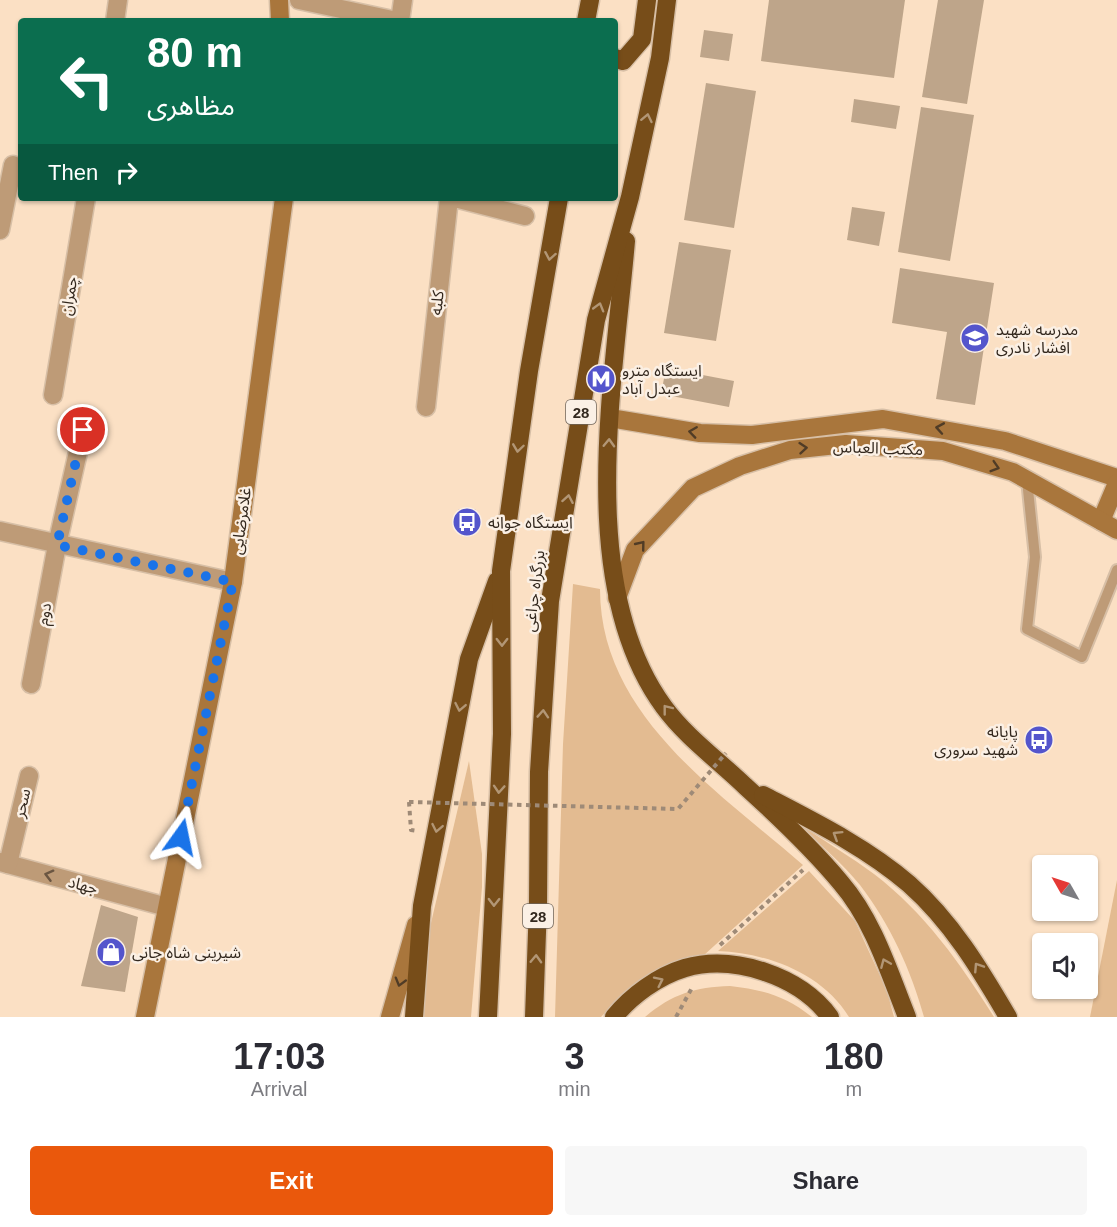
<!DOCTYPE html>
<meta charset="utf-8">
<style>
body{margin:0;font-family:Arial,"Noto Sans Arabic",sans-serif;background:#f7f7f7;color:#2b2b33;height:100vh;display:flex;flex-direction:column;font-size:22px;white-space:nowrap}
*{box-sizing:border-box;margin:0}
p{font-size:20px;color:#7c7c81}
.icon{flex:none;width:33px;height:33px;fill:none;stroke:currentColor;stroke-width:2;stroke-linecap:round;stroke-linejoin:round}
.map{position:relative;height:1017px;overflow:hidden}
.panel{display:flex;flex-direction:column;background:#fff;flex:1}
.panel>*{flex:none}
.hud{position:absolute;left:18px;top:18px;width:600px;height:183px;border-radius:6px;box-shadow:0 2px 4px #0004;background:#0b6e4f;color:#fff;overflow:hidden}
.needle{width:39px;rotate:309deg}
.fabs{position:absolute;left:1032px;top:855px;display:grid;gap:12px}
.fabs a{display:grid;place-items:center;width:66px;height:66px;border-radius:6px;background:#fff;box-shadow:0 2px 4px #0004;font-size:30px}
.pin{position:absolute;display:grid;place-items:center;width:51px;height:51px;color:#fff;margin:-26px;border:3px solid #fff;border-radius:50%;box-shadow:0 2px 6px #0007}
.me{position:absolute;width:66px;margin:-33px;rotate:12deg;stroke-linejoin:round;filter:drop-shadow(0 0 4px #0008)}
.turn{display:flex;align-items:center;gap:21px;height:126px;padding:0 30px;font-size:27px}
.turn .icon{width:78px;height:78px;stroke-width:2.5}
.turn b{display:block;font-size:42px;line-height:51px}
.then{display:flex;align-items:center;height:57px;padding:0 30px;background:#0003;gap:12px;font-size:22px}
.eta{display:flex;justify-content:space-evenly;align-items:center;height:102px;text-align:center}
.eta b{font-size:36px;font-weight:700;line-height:42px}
.action{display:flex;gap:12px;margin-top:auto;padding:12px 30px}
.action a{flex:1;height:69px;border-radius:6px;background:#ea580c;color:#fff;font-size:24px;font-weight:700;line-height:69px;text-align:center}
.action a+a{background:#f7f7f7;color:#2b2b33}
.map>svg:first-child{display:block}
</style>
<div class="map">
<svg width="1117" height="1017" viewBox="0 0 1117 1017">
<rect width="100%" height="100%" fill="#fbe0c4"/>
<!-- green -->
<g fill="#e3bb91">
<path d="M573,584L600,589C600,715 718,791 803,865L703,956L667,965L650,974L621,995L601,1017H555L563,744Z"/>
<polygon points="469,761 482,854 482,887 471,1017 420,1017 427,940"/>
<path d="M802,826C826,842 851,857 874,874C924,912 961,964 994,1017H924C911,970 890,924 860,885C843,864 820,845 802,826Z"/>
<path d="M809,871L855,921L887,991L894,1017H849C822,973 767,953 718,951Z"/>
<polygon points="1117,880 1117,1017 1090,1017"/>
<path d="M730,986C764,990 785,996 812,1017H645C672,994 695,987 730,986Z"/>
</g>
<!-- building -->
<g fill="#bea58a">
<polygon points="769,0 905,0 894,78 761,61"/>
<polygon points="938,0 984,0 967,104 922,97"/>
<polygon points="704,30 733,34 729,61 700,57"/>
<polygon points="706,83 756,91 734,228 684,220"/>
<polygon points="854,99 900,106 896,129 851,122"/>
<polygon points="921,107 974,115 950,261 898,252"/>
<polygon points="852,207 885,212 879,246 847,240"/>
<polygon points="679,242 731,250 716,341 664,333"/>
<polygon points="900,268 994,283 975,405 936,399 947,332 892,323"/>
<polygon points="666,368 734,381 729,407 661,394"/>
<polygon points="101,905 138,917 125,992 81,986"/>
</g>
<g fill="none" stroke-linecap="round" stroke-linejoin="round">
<!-- lane casing -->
<g stroke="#d7bfa6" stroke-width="14">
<polyline id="lane" points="1027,480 1035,557 1027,629 1082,657 1117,570"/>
</g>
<!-- street casing -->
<g stroke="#d7bfa6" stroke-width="21">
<g id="street">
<polyline points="299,0 397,21"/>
<polyline points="115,21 118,0"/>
<polyline points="400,21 403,0"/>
<polyline points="455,198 525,216"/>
<polyline points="0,230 13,165"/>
<polyline points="53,395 86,198"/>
<polyline points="426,407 449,198"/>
<polyline points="0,531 233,582"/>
<polyline points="31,684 57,545 83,430"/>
<polyline points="0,862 167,907"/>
<polyline points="8,864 29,776"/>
</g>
</g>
<!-- secondary casing -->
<g stroke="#d7bfa6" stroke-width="21">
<g id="secondary">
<polyline points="279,0 280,21"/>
<polyline points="610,418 700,433 752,435 883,419 1005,441 1117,478"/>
<polyline points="1101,521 1117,483"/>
<polyline points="617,598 635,550 693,488 740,466 790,450 846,444 943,451 1013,472 1117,530"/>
<polyline points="145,1017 233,582 284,198"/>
<polyline points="390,1017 416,925"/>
</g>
</g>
<!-- highway casing -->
<g stroke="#d7bfa6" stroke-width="21">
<g id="highway">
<polyline points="586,21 590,0"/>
<polyline points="615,58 623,61 642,39 647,0"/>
<path d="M626,241C614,382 575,586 664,707C686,737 718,760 745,786C778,816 812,848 841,883C873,920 889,972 907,1017"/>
<path d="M763,795C813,821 866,847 909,884C951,921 980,969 1008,1017"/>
<polyline points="414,1017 422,906 469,659 497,581"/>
<polyline points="488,1017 502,734 501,571 529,371 559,198"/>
<polyline points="534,1017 538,904 539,772 550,601 596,320 630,197 660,58 667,0"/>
<path d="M614,1017C631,996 658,976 685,968C734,954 800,976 830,1017"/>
</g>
</g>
<!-- path -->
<g stroke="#9e8a77" stroke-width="4" stroke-dasharray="4.5 4.5" stroke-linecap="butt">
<polyline points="409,802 411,830 418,831"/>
<polyline points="720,945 803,870"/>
<polyline points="676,1017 693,986"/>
</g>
<!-- lane -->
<use href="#lane" stroke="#be9b77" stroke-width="10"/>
<!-- street -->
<use href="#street" stroke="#be9b77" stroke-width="18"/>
<!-- secondary -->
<use href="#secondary" stroke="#a9763c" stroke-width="18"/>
<!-- highway -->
<use href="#highway" stroke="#774d19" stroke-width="18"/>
<!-- path-bridge -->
<polyline stroke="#9e8a77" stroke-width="4" stroke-dasharray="4.5 4.5" stroke-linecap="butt" points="409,802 678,809 726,753"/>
</g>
<!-- one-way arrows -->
<defs><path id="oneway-chevron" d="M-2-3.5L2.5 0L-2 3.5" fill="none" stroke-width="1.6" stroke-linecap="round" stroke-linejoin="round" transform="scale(1.5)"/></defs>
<g stroke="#b29675">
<use href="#oneway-chevron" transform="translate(647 118) rotate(-78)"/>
<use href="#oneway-chevron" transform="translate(550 256) rotate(100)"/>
<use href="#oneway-chevron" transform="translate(599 307) rotate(-74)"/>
<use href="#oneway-chevron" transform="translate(609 443) rotate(-88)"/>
<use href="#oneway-chevron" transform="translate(518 448) rotate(98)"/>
<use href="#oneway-chevron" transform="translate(568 499) rotate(-80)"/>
<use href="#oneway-chevron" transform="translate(502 642) rotate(90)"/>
<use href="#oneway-chevron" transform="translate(460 707) rotate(101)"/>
<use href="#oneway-chevron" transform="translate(667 709) rotate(-128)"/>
<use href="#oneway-chevron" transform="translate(543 714) rotate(-86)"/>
<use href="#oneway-chevron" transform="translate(499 789) rotate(94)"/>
<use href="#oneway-chevron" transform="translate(437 828) rotate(101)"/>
<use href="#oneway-chevron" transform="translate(837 835) rotate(-148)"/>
<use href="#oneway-chevron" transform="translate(494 902) rotate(91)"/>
<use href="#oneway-chevron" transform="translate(536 959) rotate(-88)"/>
<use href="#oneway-chevron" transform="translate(885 963) rotate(-113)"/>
<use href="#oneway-chevron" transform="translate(978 967) rotate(-123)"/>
<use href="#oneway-chevron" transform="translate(659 981) rotate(-26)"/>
</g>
<g stroke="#503c26">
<use href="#oneway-chevron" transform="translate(940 428) rotate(-170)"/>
<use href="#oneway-chevron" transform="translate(693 432) rotate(-172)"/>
<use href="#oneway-chevron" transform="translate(803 448) rotate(-5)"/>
<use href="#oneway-chevron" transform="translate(995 467) rotate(17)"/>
<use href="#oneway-chevron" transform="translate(641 545) rotate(-51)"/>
<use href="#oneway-chevron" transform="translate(400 982) rotate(106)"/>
</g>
<use stroke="#6b5642" href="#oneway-chevron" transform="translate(49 875) rotate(-165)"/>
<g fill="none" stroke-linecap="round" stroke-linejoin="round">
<!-- route -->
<polyline stroke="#1a73e8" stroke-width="10" stroke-dasharray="0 18" points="83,430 57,545 233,582 181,837"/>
</g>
<!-- icons -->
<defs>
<g id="school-disc" transform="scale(1.5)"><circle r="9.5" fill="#5455cc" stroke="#fbf0e5"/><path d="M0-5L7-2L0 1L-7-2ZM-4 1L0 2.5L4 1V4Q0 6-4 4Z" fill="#fff"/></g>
<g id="metro-disc" transform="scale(1.5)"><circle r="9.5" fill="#5455cc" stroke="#fbf0e5"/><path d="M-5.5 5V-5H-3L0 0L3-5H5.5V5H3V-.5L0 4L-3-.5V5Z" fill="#fff"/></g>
<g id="bus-disc" transform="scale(1.5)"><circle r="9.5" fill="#5455cc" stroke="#fbf0e5"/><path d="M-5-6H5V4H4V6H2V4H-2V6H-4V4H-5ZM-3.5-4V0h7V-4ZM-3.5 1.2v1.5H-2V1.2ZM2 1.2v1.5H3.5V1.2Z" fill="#fff"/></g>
<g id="shop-disc" transform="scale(1.5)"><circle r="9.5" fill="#5455cc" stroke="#fbf0e5"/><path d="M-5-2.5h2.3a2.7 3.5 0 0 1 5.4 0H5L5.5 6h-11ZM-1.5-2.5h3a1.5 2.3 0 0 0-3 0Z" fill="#fff"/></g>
</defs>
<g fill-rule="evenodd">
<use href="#school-disc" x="975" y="338"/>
<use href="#metro-disc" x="601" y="379"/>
<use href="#bus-disc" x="467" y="522"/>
<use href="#bus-disc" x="1039" y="740"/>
<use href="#shop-disc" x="111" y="952"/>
</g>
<g text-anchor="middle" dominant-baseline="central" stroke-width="5" stroke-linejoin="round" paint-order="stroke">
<!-- shield labels -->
<g fill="#fbf0e5" stroke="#6f645a" stroke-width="1.5">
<rect x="566" y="400" width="30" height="24" rx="4.5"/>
<rect x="523" y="904" width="30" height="24" rx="4.5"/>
</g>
<g font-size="15" font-weight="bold" fill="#33281e">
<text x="581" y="412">28</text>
<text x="538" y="916">28</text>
</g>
<!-- street labels -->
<g font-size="16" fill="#33281e" stroke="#fbf0e5">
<text transform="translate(69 296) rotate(-81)">چمران</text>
<text transform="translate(437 303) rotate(-84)">کلبه</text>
<text transform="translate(878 448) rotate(2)">مکتب العباس</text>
<text transform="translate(241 521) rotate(-82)">غلامرضایی</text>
<text transform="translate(534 591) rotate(-83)">بزرگراه چراغی</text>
<text transform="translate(44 614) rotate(-80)">دوم</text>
<text transform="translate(22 803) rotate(-77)">سحر</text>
<text transform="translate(83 885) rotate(15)">جهاد</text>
</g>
<!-- poi labels -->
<g font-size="16" fill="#33281e" stroke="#fbf0e5" text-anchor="start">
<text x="996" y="329">مدرسه شهید<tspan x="996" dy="18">افشار نادری</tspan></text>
<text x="622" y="370">ایستگاه مترو<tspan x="622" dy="18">عبدل آباد</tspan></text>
<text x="488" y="522">ایستگاه جوانه</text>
<text x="1018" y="731" text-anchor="end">پایانه<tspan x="1018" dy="18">شهید سروری</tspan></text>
<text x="132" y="952">شیرینی شاه جانی</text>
</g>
</g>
</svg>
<div class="fabs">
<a><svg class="needle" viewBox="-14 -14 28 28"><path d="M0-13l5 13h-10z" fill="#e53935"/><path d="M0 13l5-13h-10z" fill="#7c7c81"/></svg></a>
<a><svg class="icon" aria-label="sound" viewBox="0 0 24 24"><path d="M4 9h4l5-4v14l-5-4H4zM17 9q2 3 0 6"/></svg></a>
</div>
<div class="pin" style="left:83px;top:430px;background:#d93025"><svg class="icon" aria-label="arrive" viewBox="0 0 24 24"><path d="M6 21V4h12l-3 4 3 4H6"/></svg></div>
<svg class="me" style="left:181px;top:837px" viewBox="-20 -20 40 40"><path d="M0-17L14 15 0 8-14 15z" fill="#1a73e8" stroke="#fff" stroke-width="4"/></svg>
<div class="hud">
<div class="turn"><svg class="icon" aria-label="left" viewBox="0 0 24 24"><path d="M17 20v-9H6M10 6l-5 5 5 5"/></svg><div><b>80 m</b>مظاهری</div></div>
<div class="then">Then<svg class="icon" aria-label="right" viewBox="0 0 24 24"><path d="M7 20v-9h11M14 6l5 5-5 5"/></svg></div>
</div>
</div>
<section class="panel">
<div class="eta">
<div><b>17:03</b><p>Arrival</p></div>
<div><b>3</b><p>min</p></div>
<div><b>180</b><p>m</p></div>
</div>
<div class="action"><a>Exit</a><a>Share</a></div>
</section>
